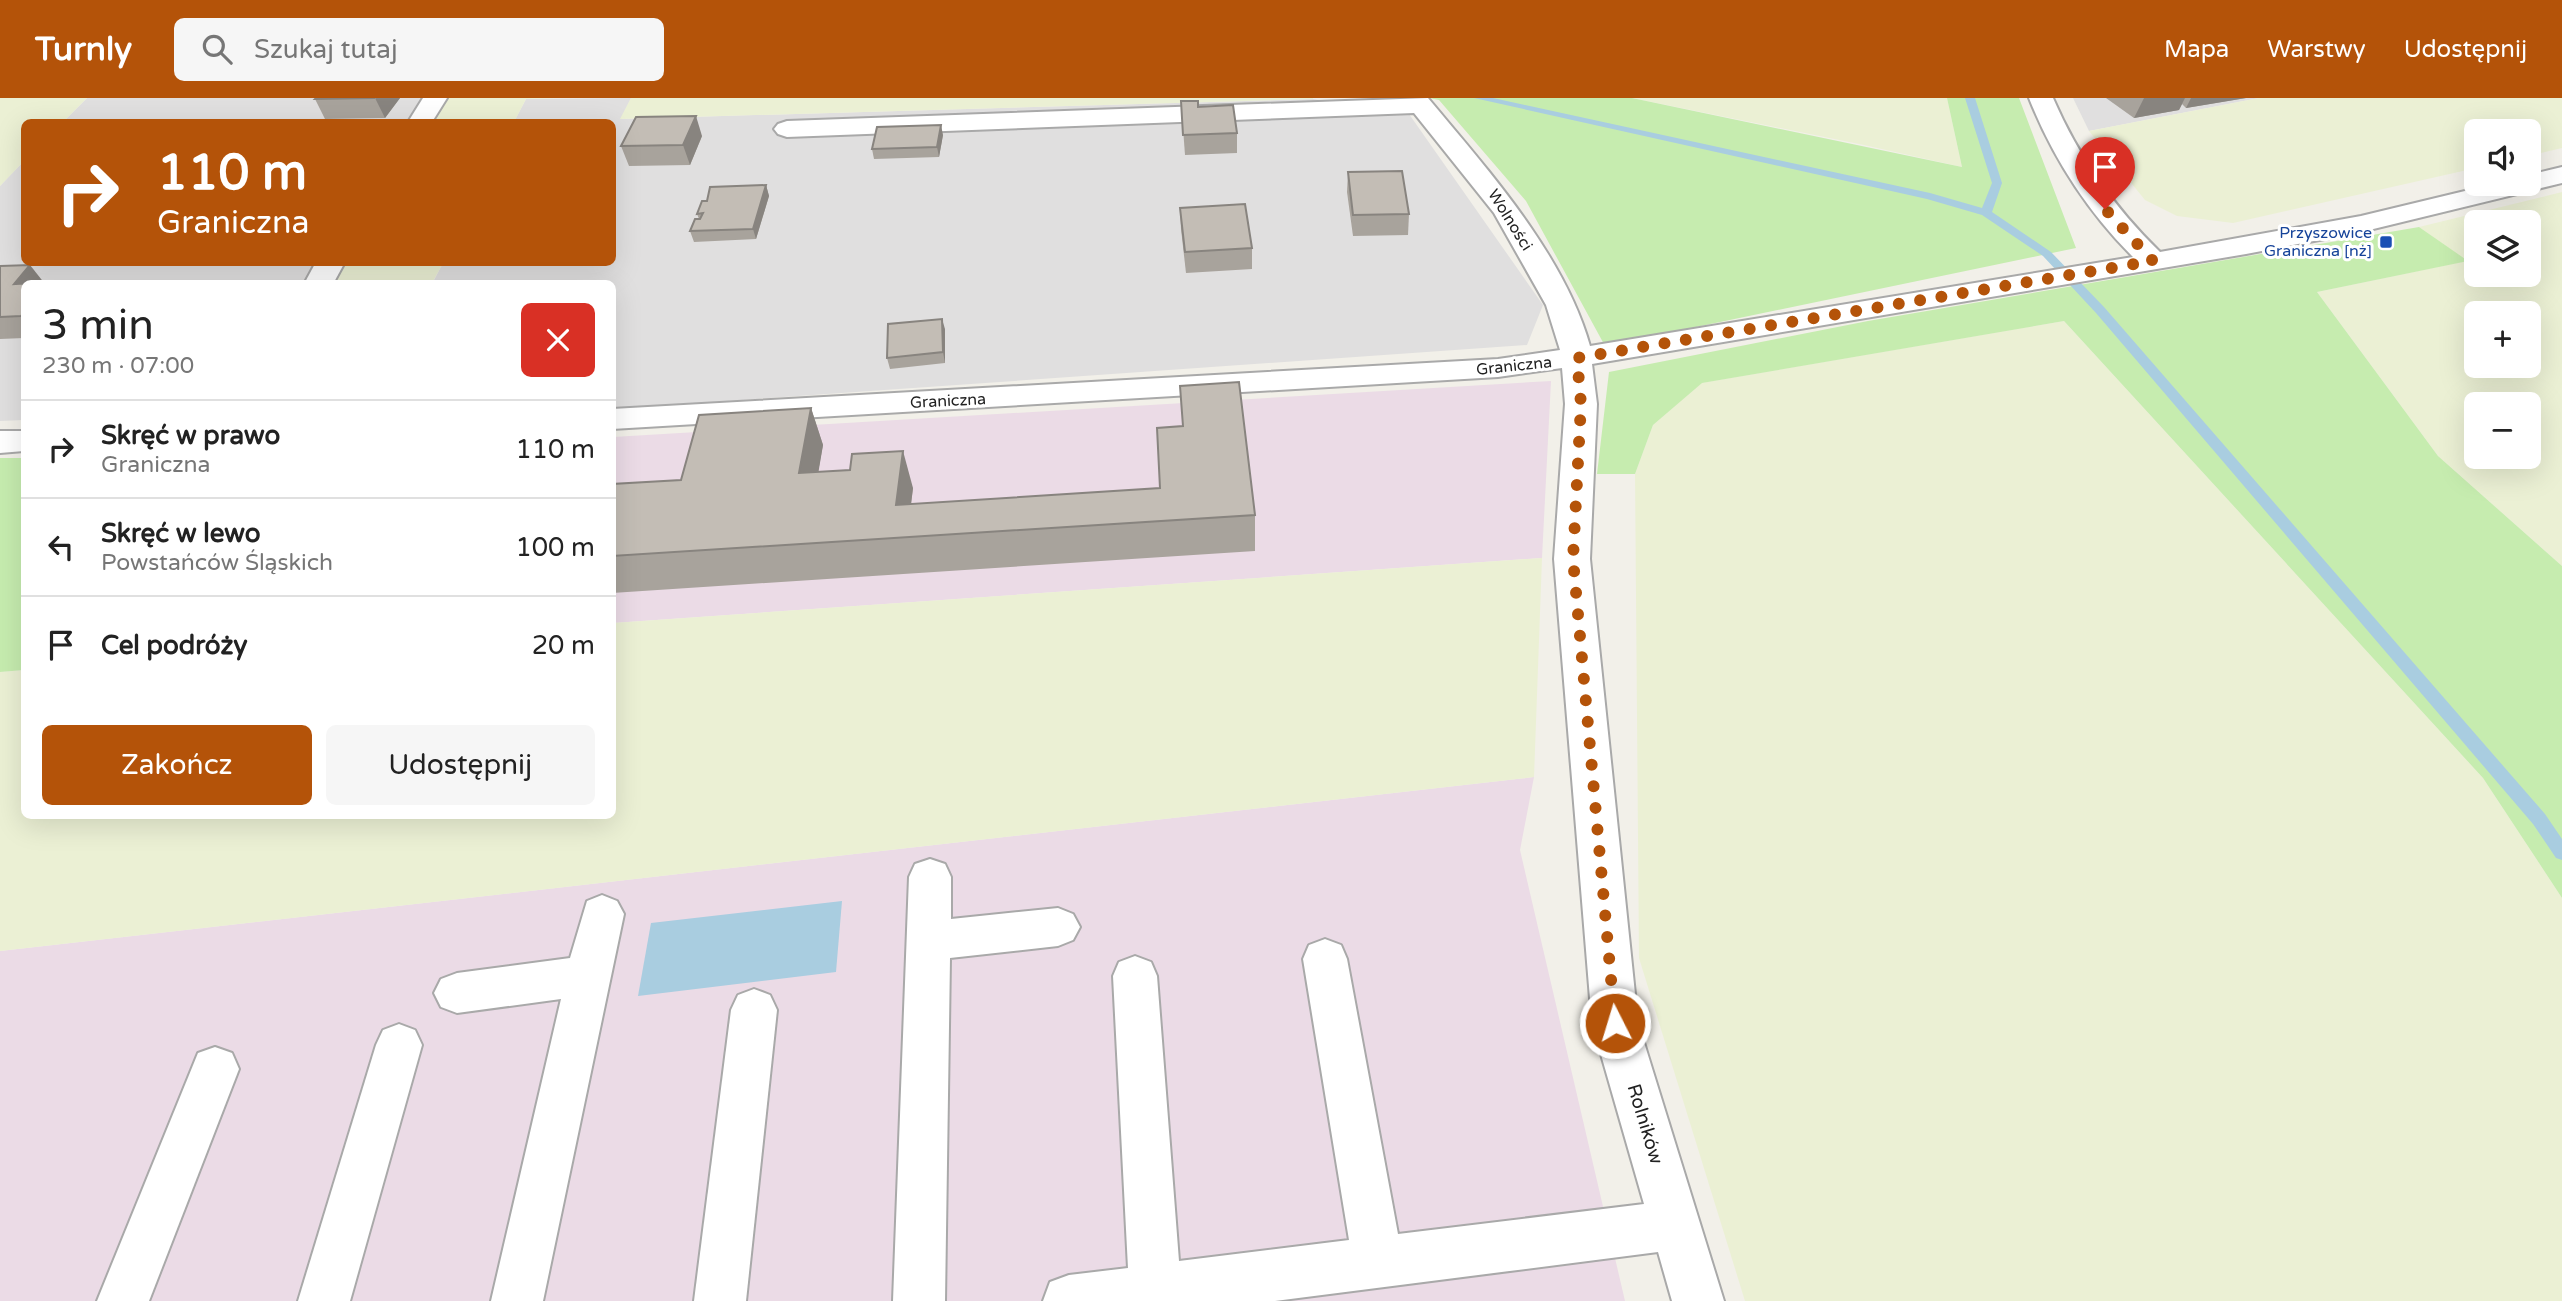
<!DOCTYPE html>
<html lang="pl">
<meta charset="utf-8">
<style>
body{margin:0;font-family:"Varela Round",sans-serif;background:#f6f6f6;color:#222;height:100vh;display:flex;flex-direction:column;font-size:26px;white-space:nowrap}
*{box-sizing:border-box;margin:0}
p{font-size:23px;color:#767676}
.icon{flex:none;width:38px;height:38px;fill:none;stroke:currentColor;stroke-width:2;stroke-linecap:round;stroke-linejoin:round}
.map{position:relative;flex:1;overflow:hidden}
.drawer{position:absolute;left:21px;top:182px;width:595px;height:539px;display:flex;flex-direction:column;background:#fff;border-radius:10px;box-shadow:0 7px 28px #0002}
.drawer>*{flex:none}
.banner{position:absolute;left:21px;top:21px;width:595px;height:147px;border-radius:10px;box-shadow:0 7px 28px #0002;background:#b45309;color:#fff;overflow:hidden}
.buttons{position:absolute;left:2464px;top:21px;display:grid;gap:14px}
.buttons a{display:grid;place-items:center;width:77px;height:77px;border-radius:10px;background:#fff;box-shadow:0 7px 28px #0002;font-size:35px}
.pin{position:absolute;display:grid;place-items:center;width:60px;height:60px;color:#fff;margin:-72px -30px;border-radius:50% 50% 50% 0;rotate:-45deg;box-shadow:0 0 7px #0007}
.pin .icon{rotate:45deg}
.me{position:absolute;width:77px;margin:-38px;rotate:355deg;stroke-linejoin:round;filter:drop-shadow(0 0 5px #0008)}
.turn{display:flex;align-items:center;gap:24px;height:147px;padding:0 21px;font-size:32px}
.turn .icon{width:91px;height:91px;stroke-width:2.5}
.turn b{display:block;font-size:49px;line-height:60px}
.round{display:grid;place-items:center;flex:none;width:74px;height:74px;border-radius:10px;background:#f6f6f6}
.overview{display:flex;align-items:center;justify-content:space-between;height:119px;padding:0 21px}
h1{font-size:42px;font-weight:600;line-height:52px}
.cta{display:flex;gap:14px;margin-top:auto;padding:14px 21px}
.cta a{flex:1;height:80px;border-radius:10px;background:#b45309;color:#fff;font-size:28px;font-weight:600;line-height:80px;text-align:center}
.cta a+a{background:#f6f6f6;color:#222}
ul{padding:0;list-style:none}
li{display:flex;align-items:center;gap:21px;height:98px;padding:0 21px;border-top:2px solid #e0e0e0}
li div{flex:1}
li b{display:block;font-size:26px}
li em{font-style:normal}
header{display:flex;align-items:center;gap:42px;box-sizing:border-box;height:98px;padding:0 35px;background:#b45309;color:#fff}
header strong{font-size:33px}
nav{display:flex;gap:38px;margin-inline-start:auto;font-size:24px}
.search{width:490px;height:63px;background:#f6f6f6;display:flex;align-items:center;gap:18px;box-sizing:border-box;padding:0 24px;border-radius:10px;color:#767676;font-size:26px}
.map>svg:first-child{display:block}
</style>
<header>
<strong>Turnly</strong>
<div class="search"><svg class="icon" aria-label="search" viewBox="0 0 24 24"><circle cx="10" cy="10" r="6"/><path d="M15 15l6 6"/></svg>Szukaj tutaj</div>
<nav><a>Mapa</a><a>Warstwy</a><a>Udostępnij</a></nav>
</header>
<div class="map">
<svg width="2562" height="1203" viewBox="0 0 2562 1203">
<rect width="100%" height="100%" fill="#f2f0e9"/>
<!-- residential -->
<g fill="#e0dfdf">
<polygon points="87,0 427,0 411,24 63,24"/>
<polygon points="631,0 621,21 1313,1 1409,16 1543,207 1527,247 613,311 612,186 432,186 443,165 612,164 612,24 514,24 526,1"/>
<polygon points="2073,0 2259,0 2089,33"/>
<polygon points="24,63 24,164 318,165 304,185 24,186 24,322 0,323 0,88"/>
</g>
<!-- industrial -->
<g fill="#ebdbe6">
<polygon points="1551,283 1542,460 613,525 613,339"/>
<polygon points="1534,679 1520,752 1625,1203 0,1203 0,853"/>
</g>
<!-- farmland -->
<g fill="#ebf0d4" fill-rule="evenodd">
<polygon points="0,0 87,0 63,24 24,24 24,63 0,88"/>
<polygon points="427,0 559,0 526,1 514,24 411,24"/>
<polygon points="631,0 1313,0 1313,1 620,21"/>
<polygon points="1632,0 1947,0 1962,69 1864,47"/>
<polygon points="2259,0 2562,0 2562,50 2529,58 2529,33 2476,33 2476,70 2233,125 2177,118 2145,102 2089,33"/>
<path d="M2562,94V468L2438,358L2317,194L2466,163L2419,129ZM2476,124H2529V177H2476ZM2476,215H2529V268H2476ZM2476,306H2529V359H2476Z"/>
<polygon points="318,165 443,165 432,185 304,186"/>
<polygon points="2064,223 2483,680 2562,800 2562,1203 1745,1203 1639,860 1635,376 1653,327 1701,285"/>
<polygon points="1542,460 1534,679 0,853 0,574 24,572 24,718 612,718 613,525"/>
</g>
<!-- grass -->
<g fill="#c6ecaf">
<polygon points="1429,0 1632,0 1962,69 1947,0 2019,0 2076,150 1605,248 1526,103 1439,2"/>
<polygon points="2419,129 2468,163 2317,194 2438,358 2562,468 2562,800 2483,680 2064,223 1702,285 1653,327 1635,376 1597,376 1609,274 1868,223"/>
<polygon points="0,360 24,360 24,572 0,574"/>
</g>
<!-- water -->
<polygon fill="#a9cde0" points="842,803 836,874 638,898 651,825"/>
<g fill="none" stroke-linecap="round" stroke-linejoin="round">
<!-- stream -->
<polygon fill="#a9cde0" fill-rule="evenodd" points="1474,0 1493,0 1930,95 1982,110 1992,85 1965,0 1975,0 2002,85 1992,114 2051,154 2104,209 2545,716 2562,741 2562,762 2556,760 2533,726 2096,215 2043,158 1982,117 1927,101"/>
<!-- minor casing -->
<g stroke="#a9a9a9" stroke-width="4">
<g id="minor">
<polygon points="423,0 447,0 432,24 408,24"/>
<path d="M1428,0C1488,72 1564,156 1590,248L2133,159C2087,113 2053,60 2029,0H2053C2079,60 2114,109 2160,154L2361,118L2494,86H2529V77L2562,69V85L2361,134L2246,156L1592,266L1597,306L1590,461L1638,925L1724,1203H1672L1658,1154L1275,1203H1043L1050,1184L1069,1177L1128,1170L1113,878L1119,864L1135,858L1151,864L1157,878L1179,1163L1349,1142L1303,861L1309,847L1325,841L1341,847L1347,861L1398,1136L1644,1106L1592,925L1554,461L1565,306L1562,270L1498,279L612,331V311L1498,261L1560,252L1546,207L1494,115L1414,15L787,39L778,36L774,31L778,26L787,23Z"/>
<polygon points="316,164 345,164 333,186 304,186"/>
<polygon points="0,333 24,333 24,353 0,355"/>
<polygon points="930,761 945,766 951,779 951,821 1058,810 1073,816 1080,829 1073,842 1058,848 950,860 945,1203 893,1203 909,779 915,766"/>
<polygon points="602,797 617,803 624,816 543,1203 491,1203 561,901 457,915 441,909 434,895 441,881 457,875 570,860 587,803"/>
<polygon points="754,891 770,897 777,912 746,1203 694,1203 731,912 738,897"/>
<polygon points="399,926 415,932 422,947 350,1203 298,1203 376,947 383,932"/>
<polygon points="215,949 232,955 239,971 149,1203 97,1203 198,955"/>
</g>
</g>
<!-- minor -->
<use href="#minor" fill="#fff" fill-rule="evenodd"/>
</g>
<!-- wall -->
<g fill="#a8a39c">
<polygon points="400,0 385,20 325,21 315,1"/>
<polygon points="2106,0 2246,0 2186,10 2182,6 2179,12 2134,20"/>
<polygon points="1181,3 1198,9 1237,35 1237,55 1185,57"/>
<polygon points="943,37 939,59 874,61 872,51"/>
<polygon points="702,38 690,67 629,68 621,48"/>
<polygon points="1348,74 1409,116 1408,137 1353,138 1347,94"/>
<polygon points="766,87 769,98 756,141 694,144 690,133 699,121 697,116"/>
<polygon points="1180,110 1252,150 1252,171 1186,175 1181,131"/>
<polygon points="0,168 44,184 49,184 51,186 24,186 24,240 0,241"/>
<polygon points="945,231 945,265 890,271 887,260"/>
<polygon points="811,310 823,347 818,374 913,390 911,406 1255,417 1255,453 612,495 612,386 681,382"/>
</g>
<!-- shaded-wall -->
<g fill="#88847f">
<polygon points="375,0 400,0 385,20"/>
<polygon points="2144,0 2185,0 2179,12 2134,20"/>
<polygon points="2191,0 2246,0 2186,10"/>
<polygon points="696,18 702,38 690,67 683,47"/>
<polygon points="941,27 943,37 939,59 937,49"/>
<polygon points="766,87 769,98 756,141 753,131"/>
<polygon points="30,167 45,186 14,186"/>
<polygon points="942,221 945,231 945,265 943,254"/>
<polygon points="811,310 823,347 812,412 799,375"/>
<polygon points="903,353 913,390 907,439 896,407"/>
</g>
<!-- building -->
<g fill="#c3bdb5" stroke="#88847f" stroke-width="2">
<polygon points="316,0 375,0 315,1"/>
<polygon points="1181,3 1198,3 1198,9 1233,7 1237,35 1183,37"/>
<polygon points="696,18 683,47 621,48 636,19"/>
<polygon points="941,27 937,49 872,51 877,29"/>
<polygon points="1402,73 1409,116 1353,117 1348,74"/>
<polygon points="766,87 753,131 690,133 695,121 700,121 703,115 697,116 702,103 707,103 710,89"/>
<polygon points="1245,106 1252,150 1185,154 1180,110"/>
<polygon points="30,167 14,186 49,184 48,186 24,186 24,214 21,218 0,219 0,168"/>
<polygon points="942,221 943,254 887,260 888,226"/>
<polygon points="1239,284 1255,417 612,458 612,386 681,382 699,317 811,310 799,375 850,372 852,356 903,353 896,407 1160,390 1157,330 1183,328 1180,288"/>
</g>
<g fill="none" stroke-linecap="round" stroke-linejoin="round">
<!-- route -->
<polyline stroke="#b45309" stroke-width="12" stroke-dasharray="0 21.6" points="1615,925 1573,461 1581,306 1577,260 2153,163 2105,111"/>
</g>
<!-- markers -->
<rect fill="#1a4fb4" stroke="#fff" stroke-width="2.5" x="2379" y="137" width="14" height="14" rx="3.5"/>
<g text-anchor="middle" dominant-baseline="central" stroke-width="6" stroke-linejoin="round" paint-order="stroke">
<!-- far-street labels -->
<g font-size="16" fill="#222" stroke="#fff">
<text transform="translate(1510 122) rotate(58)">Wolności</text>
<text transform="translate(1514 268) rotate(-6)">Graniczna</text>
<text transform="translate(948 303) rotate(-3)">Graniczna</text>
</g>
<!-- far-transit labels -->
<g font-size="16" fill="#164399" stroke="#fff" text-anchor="end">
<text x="2372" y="135">Przyszowice<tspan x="2372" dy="18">Graniczna [nż]</tspan></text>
</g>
<!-- street labels -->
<g font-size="19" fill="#222" stroke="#fff">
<text transform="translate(1645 1026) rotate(73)">Rolników</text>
</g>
</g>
</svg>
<div class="buttons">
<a><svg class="icon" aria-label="sound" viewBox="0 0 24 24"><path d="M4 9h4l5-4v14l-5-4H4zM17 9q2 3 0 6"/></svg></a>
<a><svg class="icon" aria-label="layers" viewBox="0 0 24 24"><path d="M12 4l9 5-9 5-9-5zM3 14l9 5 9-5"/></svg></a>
<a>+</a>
<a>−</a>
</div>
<div class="pin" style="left:2105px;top:111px;background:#d93025"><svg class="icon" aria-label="arrive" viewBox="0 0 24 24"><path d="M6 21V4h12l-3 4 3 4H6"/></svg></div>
<svg class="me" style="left:1615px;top:925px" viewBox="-20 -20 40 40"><circle r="17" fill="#b45309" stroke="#fff" stroke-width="3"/><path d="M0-11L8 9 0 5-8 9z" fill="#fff"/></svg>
<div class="banner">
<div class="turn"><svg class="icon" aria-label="right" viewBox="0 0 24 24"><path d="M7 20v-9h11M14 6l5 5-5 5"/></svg><div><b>110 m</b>Graniczna</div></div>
</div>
<section class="drawer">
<div class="overview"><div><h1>3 min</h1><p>230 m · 07:00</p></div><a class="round" style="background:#d93025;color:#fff"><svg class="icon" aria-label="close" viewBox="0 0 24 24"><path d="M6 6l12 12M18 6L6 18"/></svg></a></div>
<ul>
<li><svg class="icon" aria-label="right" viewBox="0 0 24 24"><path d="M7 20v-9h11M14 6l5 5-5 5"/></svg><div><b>Skręć w prawo</b><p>Graniczna</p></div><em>110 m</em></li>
<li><svg class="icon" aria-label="left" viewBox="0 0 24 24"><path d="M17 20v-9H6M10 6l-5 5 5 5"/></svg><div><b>Skręć w lewo</b><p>Powstańców Śląskich</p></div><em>100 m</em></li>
<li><svg class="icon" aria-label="arrive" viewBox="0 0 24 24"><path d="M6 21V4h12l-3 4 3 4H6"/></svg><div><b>Cel podróży</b></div><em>20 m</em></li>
</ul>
<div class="cta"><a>Zakończ</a><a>Udostępnij</a></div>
</section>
</div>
